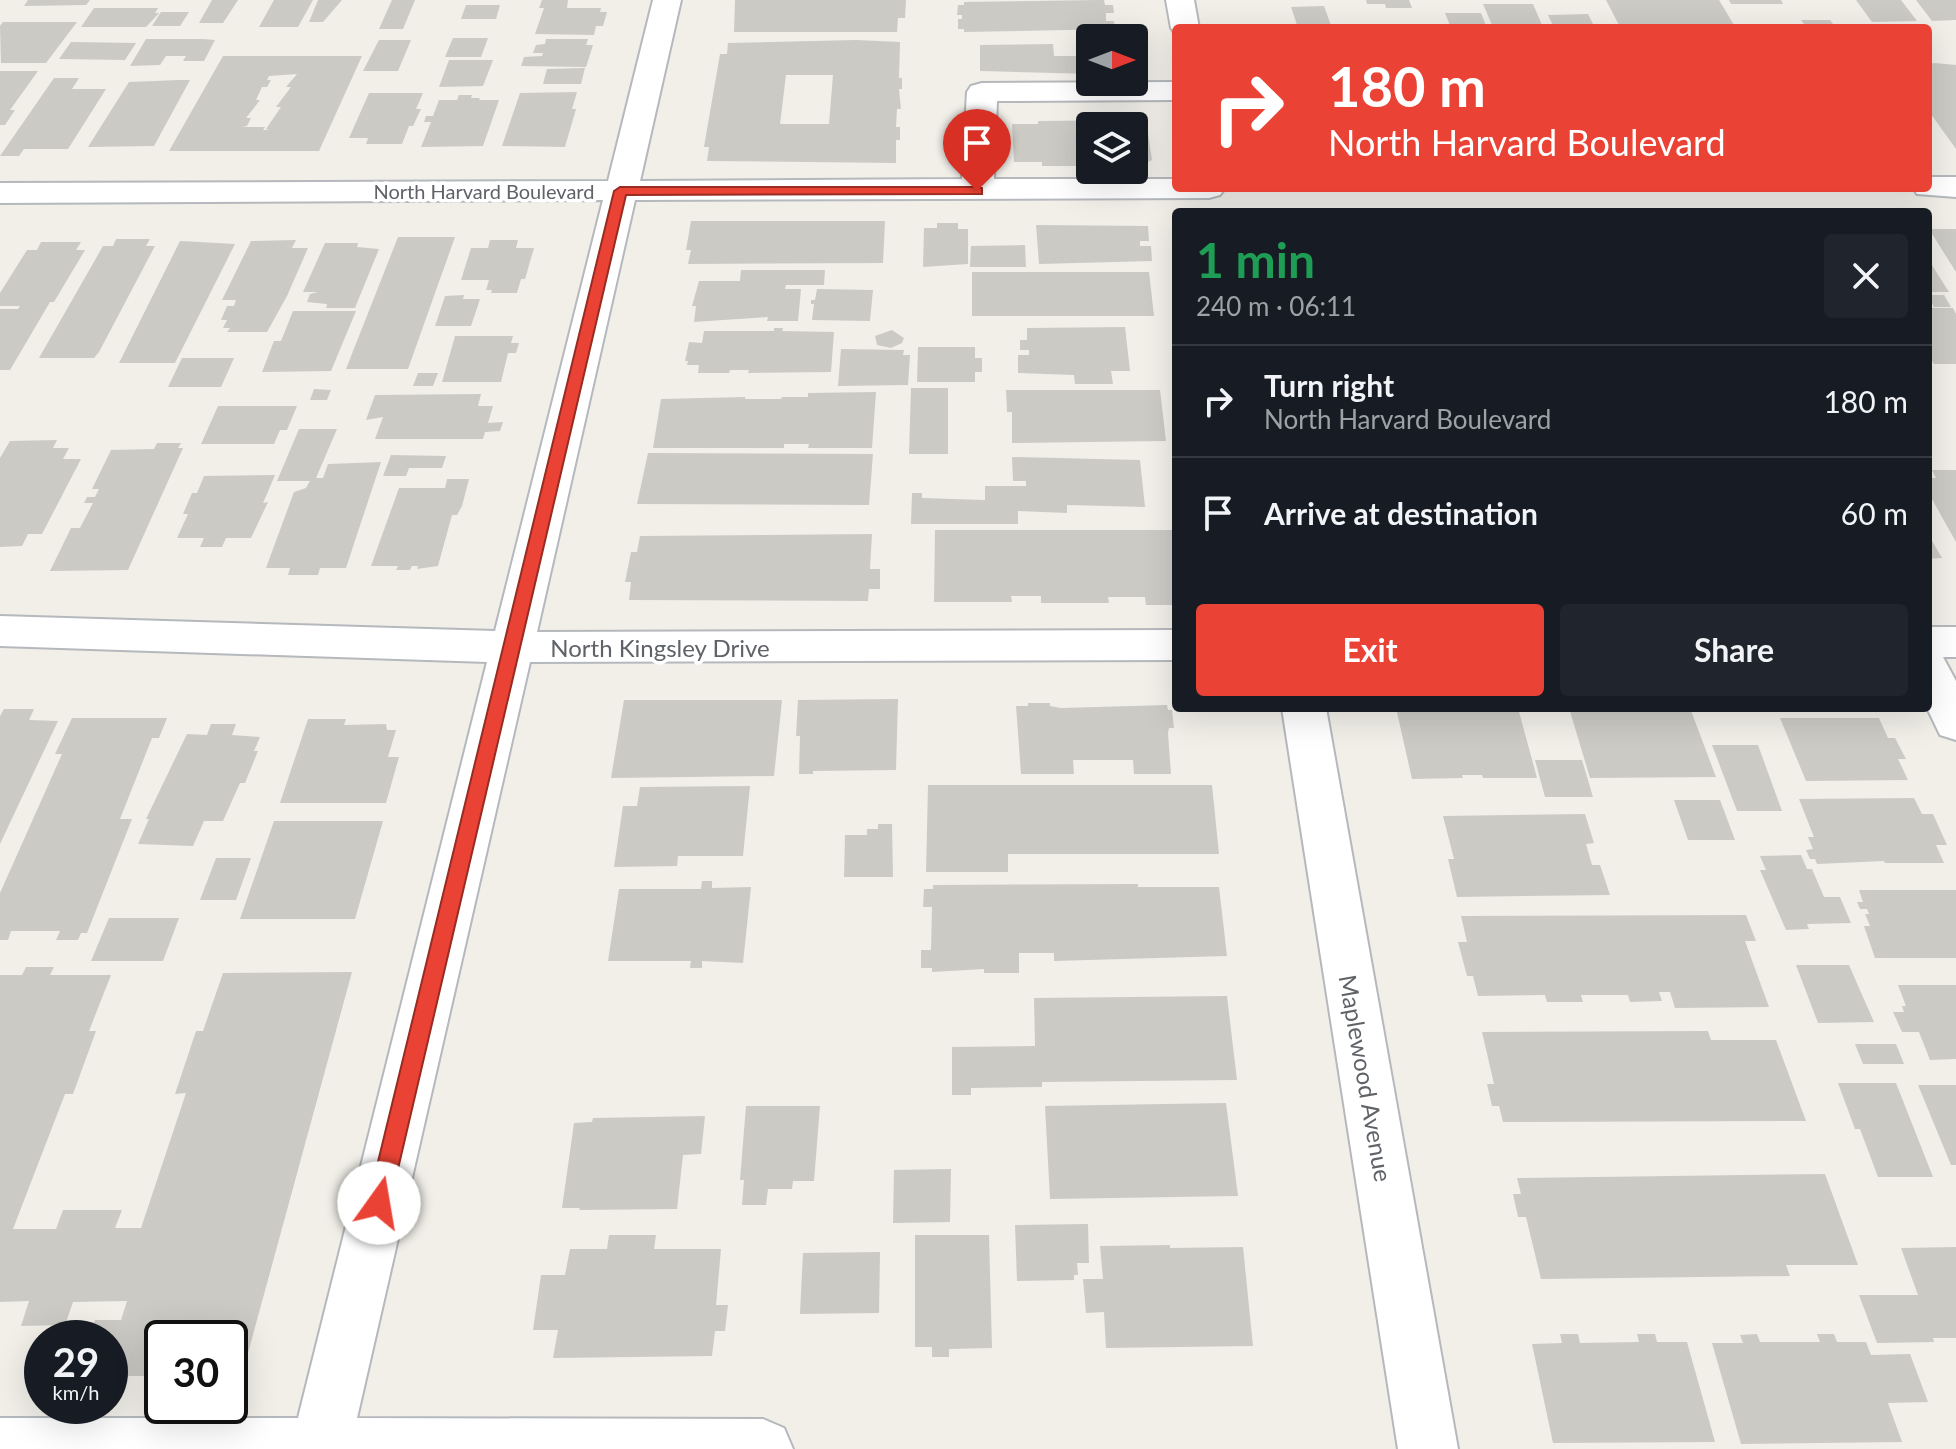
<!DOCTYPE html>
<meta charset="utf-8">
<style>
body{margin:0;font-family:Lato,sans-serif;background:#20242c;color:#f1f3f6;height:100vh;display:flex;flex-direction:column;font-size:30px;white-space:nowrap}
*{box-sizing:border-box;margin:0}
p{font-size:26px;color:#9ea1a6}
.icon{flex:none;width:44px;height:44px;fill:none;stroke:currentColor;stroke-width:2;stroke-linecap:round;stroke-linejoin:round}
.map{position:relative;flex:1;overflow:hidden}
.details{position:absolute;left:1172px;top:208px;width:760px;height:504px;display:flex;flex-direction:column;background:#171b24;border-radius:8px;box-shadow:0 8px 32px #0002}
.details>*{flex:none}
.guide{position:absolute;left:1172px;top:24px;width:760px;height:168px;border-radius:8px;box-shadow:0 8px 32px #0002;background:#ea4335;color:#fff;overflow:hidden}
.needle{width:52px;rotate:90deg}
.buttons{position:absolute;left:1076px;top:24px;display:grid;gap:16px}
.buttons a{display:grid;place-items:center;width:72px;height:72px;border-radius:8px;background:#171b24;box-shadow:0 8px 32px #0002;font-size:40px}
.speed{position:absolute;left:24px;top:1320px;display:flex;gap:16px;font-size:40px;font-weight:700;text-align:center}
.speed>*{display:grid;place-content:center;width:104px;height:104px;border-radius:50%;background:#171b24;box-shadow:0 8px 32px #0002;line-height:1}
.speed small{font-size:20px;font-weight:400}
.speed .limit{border:4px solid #111;border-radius:12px;background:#fff;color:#111}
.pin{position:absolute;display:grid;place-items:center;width:68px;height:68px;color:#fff;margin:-82px -34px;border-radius:50% 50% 50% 0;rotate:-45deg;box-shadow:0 0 8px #0007}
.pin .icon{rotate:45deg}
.me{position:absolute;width:88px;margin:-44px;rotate:13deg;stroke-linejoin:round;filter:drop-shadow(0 0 6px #0008)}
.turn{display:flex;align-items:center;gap:28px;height:168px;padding:0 24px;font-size:36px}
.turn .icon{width:104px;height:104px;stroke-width:2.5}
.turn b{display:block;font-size:56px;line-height:68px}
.round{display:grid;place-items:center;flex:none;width:84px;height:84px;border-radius:8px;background:#20242c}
.head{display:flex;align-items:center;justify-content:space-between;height:136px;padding:0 24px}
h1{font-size:48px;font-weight:700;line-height:60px;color:#1e9e55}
.cta{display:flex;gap:16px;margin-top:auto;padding:16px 24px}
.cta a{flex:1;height:92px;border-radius:8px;background:#ea4335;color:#fff;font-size:32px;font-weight:700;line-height:92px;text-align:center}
.cta a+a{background:#20242c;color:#f1f3f6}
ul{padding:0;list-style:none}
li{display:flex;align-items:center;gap:24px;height:112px;padding:0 24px;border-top:2px solid #363941}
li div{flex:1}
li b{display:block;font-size:30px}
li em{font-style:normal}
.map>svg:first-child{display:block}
</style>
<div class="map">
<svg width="1956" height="1449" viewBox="0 0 1956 1449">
<rect width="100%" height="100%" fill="#f1efe8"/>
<!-- building -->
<g fill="#cccac5" fill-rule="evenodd">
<polygon points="28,0 90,0 86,5 24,6"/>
<polygon points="212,0 238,0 223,23 199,23"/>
<polygon points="274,0 313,0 298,27 259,27"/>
<polygon points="318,0 342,0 323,22 309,22"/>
<polygon points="392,0 415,0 403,29 379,29"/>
<polygon points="542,0 568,0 567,8 601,8 600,12 607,12 603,26 596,26 594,35 535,34 544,8 539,8"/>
<polygon points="735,0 906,0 905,18 898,18 897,32 734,32"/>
<polygon points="1098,0 1104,0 1105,5 1113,5 1114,13 1106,13 1106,21 1114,21 1115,29 964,32 964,29 958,29 958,19 962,19 962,15 957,15 958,5 964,5 964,2"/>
<polygon points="1366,0 1409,0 1412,8 1386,8 1385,4 1367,4"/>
<polygon points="1606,0 1719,0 1734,25 1620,27"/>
<polygon points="1729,0 1781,0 1783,4 1731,4"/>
<polygon points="1856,0 1901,0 1917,21 1872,22"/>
<polygon points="1916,0 1956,0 1956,20 1932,21"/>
<polygon points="1483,4 1533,4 1542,25 1492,25"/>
<polygon points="466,5 500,5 496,19 461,19"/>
<polygon points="1324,6 1332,28 1298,28 1291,7"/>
<polygon points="94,8 158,8 155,13 159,13 146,27 81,27"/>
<polygon points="161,12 189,12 180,26 152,26"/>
<polygon points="1445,13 1481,13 1487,28 1451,28"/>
<polygon points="1588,14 1595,28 1554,28 1548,15"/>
<polygon points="1801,20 1830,20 1836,28 1807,28"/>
<polygon points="3,22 77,22 46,63 1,63 0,26"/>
<polygon points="453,38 488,38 481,57 445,57"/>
<polygon points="146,39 203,39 215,40 204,61 183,61 186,56 166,56 160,65 130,66"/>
<polygon points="546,39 588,39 586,45 593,45 586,67 521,66 524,57 542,56 543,53 533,53 536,45 545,44"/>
<polygon points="379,40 411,40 398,71 363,71"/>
<path d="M856,40L900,42L899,78H902V89H899L901,109H897L896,127H900V140H896V163L707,161L709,147H704L720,54H727L728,43ZM786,75H833L829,124H780Z"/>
<polygon points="71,42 136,43 125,60 59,59"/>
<polygon points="1053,44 1054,56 1090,56 1090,74 980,71 980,45"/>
<path d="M223,56H362L319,151H169ZM297,74L286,87H291L276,107H281L266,129L269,130H263L265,127H242L247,126L251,118H246L260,100H256L262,87H267L271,80H267L269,76Z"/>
<polygon points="449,60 493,60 483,86 439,87"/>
<polygon points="1935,63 1956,65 1956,149 1928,110 1928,64"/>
<polygon points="585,68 581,84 543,84 547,69"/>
<polygon points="0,71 38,71 10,110 15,110 5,125 0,125"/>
<polygon points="54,78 79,78 72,89 106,89 68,149 24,149 19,156 0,156"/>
<polygon points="180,80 190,80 154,146 88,147 129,82"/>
<polygon points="577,92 572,109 576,109 565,147 502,146 520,93"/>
<polygon points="369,93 423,93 416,109 421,109 413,126 409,126 402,144 366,144 368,138 349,138"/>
<polygon points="459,95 472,95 471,98 480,98 479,100 499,100 483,146 421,147 431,122 424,122 426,116 433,116 439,100 457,100"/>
<polygon points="1146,120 1152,160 1141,166 1134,166 1134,126 1090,126 1090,166 1042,166 1042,162 1014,162 1012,124 1038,124 1038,121"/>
<polygon points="691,221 885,221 883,263 688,264 691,250 686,250"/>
<polygon points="937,223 958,223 958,229 968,229 968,264 923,267 924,228 937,228"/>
<polygon points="1036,225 1148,226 1149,241 1140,241 1140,246 1151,246 1152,261 1039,264"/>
<polygon points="1929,229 1956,229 1956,272"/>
<polygon points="398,237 455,237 408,369 346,369"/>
<polygon points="116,239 150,239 146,246 155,246 99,352 94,358 39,358 103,246 113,246"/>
<polygon points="296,240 292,248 308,248 287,296 267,332 227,332 230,328 223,328 227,320 221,320 227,306 234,306 236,300 222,300 251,241"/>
<polygon points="490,240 518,240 516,248 534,248 525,279 521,279 517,293 491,293 492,290 486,290 489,280 461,280 471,248 488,248"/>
<polygon points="180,241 235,244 175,363 119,363"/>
<polygon points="41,242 81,242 76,250 85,250 54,302 50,302 10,370 0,370 0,309 18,309 20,306 0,306 0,293 27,250 37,250"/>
<polygon points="325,243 358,243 357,247 379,249 355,308 326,308 327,304 307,302 310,294 318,292 303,292"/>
<polygon points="1025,245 1026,267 970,267 971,246"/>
<polygon points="1928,259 1949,292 1928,292"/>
<polygon points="741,270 825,270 824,285 786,285 785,289 801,289 798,321 767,321 768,317 694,322 696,306 692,306 699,281 740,281"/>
<polygon points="972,272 1149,272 1154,316 972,316"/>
<polygon points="817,289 873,290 870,321 812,320 814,304 811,304 811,300 815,300"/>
<polygon points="464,295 463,299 480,299 471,326 435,326 445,296"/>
<polygon points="1928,295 1944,295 1951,307 1934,307"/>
<polygon points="1928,308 1953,308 1956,314 1956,364 1934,364 1928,354"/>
<polygon points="293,311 356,311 331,371 262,372 274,341 281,341"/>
<polygon points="1125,327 1130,371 1111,371 1113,384 1075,384 1074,375 1018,373 1018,355 1029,355 1029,350 1020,350 1020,340 1027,340 1027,328"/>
<polygon points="774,328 783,328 782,331 834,332 831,372 748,373 749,370 730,370 729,373 698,373 699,365 687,365 688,361 685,361 689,342 702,343 704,331 774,331"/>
<polygon points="892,330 904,338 902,343 891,348 877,345 875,336"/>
<polygon points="455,336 513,336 511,343 519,343 516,353 508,353 501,382 442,382"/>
<polygon points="918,347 975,347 975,358 982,358 982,372 975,372 975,382 917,382"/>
<polygon points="841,349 904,350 903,355 910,355 908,385 838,386"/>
<polygon points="182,358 234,358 221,387 168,387"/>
<polygon points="418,373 438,373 433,386 413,386"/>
<polygon points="911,388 948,388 948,454 909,454"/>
<polygon points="314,389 331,390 327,400 310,400"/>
<polygon points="1006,390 1160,390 1166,441 1012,443 1012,412 1007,412"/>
<polygon points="876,392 872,448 808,448 809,444 784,444 784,448 653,448 661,399 745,397 745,399 781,399 782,397 808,397 808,393"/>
<polygon points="481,394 478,406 493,406 488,423 503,422 500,431 485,432 483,439 375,439 383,417 366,420 375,395"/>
<polygon points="218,406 297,406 287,430 280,430 274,444 201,444"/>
<polygon points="299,429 337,429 316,478 323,478 328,464 381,462 346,568 320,568 318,575 288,575 290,568 266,568 294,492 306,488 310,481 277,481"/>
<polygon points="57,440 53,448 69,448 63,459 81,459 42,534 28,534 22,546 0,547 0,458 10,441"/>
<polygon points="157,443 181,443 178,448 183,448 128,570 50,571 71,528 80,528 93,503 84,503 87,497 95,497 99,489 92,489 111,450 154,449"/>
<polygon points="648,453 873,454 869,505 637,504"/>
<polygon points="391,455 446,456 442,468 409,468 406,476 383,476"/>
<polygon points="1012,457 1140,460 1145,507 1067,505 1067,513 1018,511 1018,524 911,524 912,493 922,493 922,498 985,500 985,486 1026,486 1026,481 1013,481"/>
<polygon points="1932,470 1956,470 1956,542 1928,492 1928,478 1936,478"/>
<polygon points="275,475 263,503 268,502 251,538 226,538 222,547 200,547 204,538 177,538 188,514 183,514 192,493 197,493 204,476"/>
<polygon points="447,479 469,479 462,506 457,515 452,515 438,566 417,569 418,566 412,566 410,570 396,570 398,566 371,566 399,488 445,488"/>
<polygon points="935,530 1176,530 1176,605 1146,605 1145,597 1108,597 1109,603 1041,603 1041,596 1011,596 1012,602 934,602"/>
<polygon points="872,534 870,569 880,569 880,589 869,589 868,601 629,600 631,582 625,582 631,552 637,552 640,536"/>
<polygon points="1928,534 1942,558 1928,559"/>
<polygon points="898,699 896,770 813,771 813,774 799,774 800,736 796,736 798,700"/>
<polygon points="624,700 782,700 774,776 611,778"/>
<polygon points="1028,703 1050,703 1050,706 1061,708 1167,705 1168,710 1172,710 1174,728 1169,728 1168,733 1171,774 1134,774 1133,760 1073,760 1074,774 1021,774 1016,706 1028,706"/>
<polygon points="1396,708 1518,708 1537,778 1483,778 1482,775 1462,775 1463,778 1412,779"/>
<polygon points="1569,708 1602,708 1603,711 1690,708 1716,777 1590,778"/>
<polygon points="4,709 34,709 29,720 58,721 0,844 0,716"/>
<polygon points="72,718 167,718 159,738 152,738 120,819 132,819 87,933 81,933 78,940 56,940 60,931 11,931 8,940 0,940 0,893 62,754 55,754"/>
<polygon points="1780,718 1879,718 1888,738 1895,738 1906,759 1898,759 1908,780 1806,781"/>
<polygon points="308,719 346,719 344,725 386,724 387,730 396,730 388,757 399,757 386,803 280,803"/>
<polygon points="211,724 236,724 232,735 260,737 254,751 258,751 245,783 240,783 223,821 204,821 193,846 138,844 149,819 146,819 187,734 207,735"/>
<polygon points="1712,745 1758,745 1782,811 1737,811"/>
<polygon points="1535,760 1582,760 1593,797 1545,797"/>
<polygon points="928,785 1212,785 1219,854 1008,854 1008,872 926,872"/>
<polygon points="750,786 743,856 678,856 677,866 614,867 623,806 637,806 640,787"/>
<polygon points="1914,798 1922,814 1933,814 1947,845 1936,845 1944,863 1885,863 1884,861 1817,864 1815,859 1810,859 1806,850 1813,849 1808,837 1814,837 1799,799"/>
<polygon points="1674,800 1720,800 1735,840 1688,840"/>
<polygon points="1585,814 1594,843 1586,844 1592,865 1600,865 1610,895 1457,897 1448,859 1454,859 1443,816"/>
<polygon points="274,821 383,821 355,919 240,919"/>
<polygon points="878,824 892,824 893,877 844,877 845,835 867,835 867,829 878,829"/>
<polygon points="1801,855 1807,869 1812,869 1824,897 1840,897 1851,923 1807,924 1809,929 1786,930 1760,870 1766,870 1760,856"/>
<polygon points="216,858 251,858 236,900 200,900"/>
<polygon points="702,881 712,881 712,888 751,887 743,963 702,961 702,968 690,968 691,961 608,961 619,889 701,889"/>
<polygon points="1138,884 1138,887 1219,887 1227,956 1054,961 1054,953 1019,953 1019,973 984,973 984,969 932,972 932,968 921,968 921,950 931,950 932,907 923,907 924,889 933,889 933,885"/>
<polygon points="1859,890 1956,890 1956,958 1875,958 1864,926 1870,926 1865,914 1869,914 1867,909 1860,909 1857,902 1863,902"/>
<polygon points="1746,915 1756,941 1745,941 1769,1007 1675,1008 1670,992 1659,992 1662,1001 1630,1002 1628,995 1581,995 1583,1002 1547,1002 1545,995 1478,996 1473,976 1467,976 1458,942 1467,942 1461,916"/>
<polygon points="109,918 179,918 163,961 91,961"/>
<polygon points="1796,965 1849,965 1874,1022 1818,1023"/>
<polygon points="26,967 54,967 50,975 111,975 89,1031 96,1031 73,1094 65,1094 13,1229 56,1229 63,1210 122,1210 115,1228 141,1228 186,1093 175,1094 196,1031 203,1031 223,973 352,972 242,1375 230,1375 230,1338 162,1338 162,1376 110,1376 110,1338 89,1338 95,1320 121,1320 127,1301 73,1302 65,1325 21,1326 29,1301 0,1302 0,975 22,975"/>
<polygon points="1898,985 1956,985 1956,1059 1930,1060 1919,1032 1902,1032 1893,1012 1904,1012 1902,1006 1906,1006"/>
<polygon points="1227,996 1237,1080 1042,1082 1042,1087 971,1088 971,1095 952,1095 952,1047 1035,1046 1034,998"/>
<polygon points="1708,1031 1711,1040 1776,1040 1806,1121 1503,1122 1499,1106 1492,1106 1487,1084 1494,1084 1482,1032"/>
<polygon points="1855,1044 1896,1044 1904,1064 1863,1064"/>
<polygon points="1838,1083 1896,1083 1933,1177 1878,1177 1860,1129 1855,1129"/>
<polygon points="1918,1085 1956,1085 1956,1165 1951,1165"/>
<polygon points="1226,1103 1238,1196 1050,1199 1045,1106"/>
<polygon points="746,1106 820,1106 814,1181 793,1181 792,1189 768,1189 766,1205 742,1205 744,1180 740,1180"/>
<polygon points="705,1116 701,1154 683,1155 677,1209 579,1210 580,1208 562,1208 574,1123 592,1122 593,1118"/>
<polygon points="951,1169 950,1222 893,1223 894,1170"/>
<polygon points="1825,1174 1858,1265 1786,1265 1790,1276 1541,1279 1526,1217 1518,1217 1513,1194 1521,1194 1517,1178"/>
<polygon points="1088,1224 1089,1263 1077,1263 1078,1275 1074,1275 1074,1280 1017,1281 1015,1225"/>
<polygon points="609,1235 656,1235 654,1249 721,1249 716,1305 728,1305 725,1331 715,1331 712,1356 553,1358 558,1330 533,1330 541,1275 565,1275 570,1249 607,1249"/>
<polygon points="915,1235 989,1235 992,1348 949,1349 949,1357 932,1357 932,1347 915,1347"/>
<polygon points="1170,1245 1170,1248 1243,1247 1253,1346 1106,1348 1104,1312 1086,1313 1083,1279 1103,1279 1100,1246"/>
<polygon points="1956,1247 1956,1338 1933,1338 1934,1342 1877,1343 1859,1295 1918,1295 1901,1248"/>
<polygon points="880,1252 879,1313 800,1314 803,1253"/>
<polygon points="1560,1334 1578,1334 1580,1343 1639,1342 1637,1334 1655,1334 1657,1342 1687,1342 1715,1442 1553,1443 1532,1344 1562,1343"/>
<polygon points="1757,1334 1760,1342 1820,1342 1817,1334 1834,1334 1837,1342 1866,1342 1871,1355 1910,1354 1928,1402 1888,1403 1902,1442 1741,1444 1712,1343 1743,1343 1740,1335"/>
</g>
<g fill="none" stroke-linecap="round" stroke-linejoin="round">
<!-- minor casing -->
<g stroke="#b5b8bc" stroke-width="4">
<g id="minor">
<polygon points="653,0 681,0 640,181 962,179 967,92 971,86 982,83 1176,82 1176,100 997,101 994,179 1176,179 1176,188 1225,188 1220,195 1209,198 635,200 537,632 1176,630 1176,660 530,662 357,1418 763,1419 784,1428 793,1449 0,1449 0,1418 298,1418 487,662 0,646 0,616 495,631 603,200 0,203 0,183 608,181"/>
<polygon points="1166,0 1194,0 1199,28 1176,28 1175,34 1171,28"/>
<polygon points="1928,177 1956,177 1956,197 1917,194 1913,188 1928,188"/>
<polygon points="1928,627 1956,627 1956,657 1943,657 1956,681 1956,740 1940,735 1927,708"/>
<polygon points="1282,708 1326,708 1458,1449 1398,1449"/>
</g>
</g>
<!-- minor -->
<use href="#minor" fill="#fff" fill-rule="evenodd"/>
</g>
<!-- route -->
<polygon fill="#ea4335" stroke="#982c22" stroke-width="2" points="977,187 982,188 982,194 626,195 390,1203 387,1210 379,1214 371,1210 368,1203 614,191 620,187"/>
<g text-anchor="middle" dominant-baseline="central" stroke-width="7" stroke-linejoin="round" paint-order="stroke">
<!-- far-street labels -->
<g font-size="20" fill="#5f6368" stroke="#fff">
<text x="484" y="191">North Harvard Boulevard</text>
</g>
<!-- street labels -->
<g font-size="24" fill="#5f6368" stroke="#fff">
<text x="660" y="647">North Kingsley Drive</text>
<text transform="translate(1366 1078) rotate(80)">Maplewood Avenue</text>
</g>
</g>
</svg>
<div class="buttons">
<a><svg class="needle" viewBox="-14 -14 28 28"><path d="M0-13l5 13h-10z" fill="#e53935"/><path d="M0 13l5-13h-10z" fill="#9ea1a6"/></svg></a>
<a><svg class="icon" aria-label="layers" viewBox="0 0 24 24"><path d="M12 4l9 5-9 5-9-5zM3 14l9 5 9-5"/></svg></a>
</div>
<div class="speed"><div>29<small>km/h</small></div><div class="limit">30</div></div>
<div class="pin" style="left:977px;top:191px;background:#d93025"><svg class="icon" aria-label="arrive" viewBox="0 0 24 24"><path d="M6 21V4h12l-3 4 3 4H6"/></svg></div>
<svg class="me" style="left:379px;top:1203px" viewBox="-20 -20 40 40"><circle r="19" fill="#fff"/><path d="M0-13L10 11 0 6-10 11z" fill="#ea4335"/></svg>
<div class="guide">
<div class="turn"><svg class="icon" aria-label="right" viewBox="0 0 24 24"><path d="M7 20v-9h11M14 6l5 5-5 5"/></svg><div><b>180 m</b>North Harvard Boulevard</div></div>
</div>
<section class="details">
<div class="head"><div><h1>1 min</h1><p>240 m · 06:11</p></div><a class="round"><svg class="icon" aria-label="close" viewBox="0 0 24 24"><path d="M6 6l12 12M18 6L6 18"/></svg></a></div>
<ul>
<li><svg class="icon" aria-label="right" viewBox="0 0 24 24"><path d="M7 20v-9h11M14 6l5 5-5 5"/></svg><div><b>Turn right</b><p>North Harvard Boulevard</p></div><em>180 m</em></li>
<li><svg class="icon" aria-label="arrive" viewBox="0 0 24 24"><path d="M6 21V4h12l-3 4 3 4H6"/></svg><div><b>Arrive at destination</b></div><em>60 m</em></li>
</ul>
<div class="cta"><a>Exit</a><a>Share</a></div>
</section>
</div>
